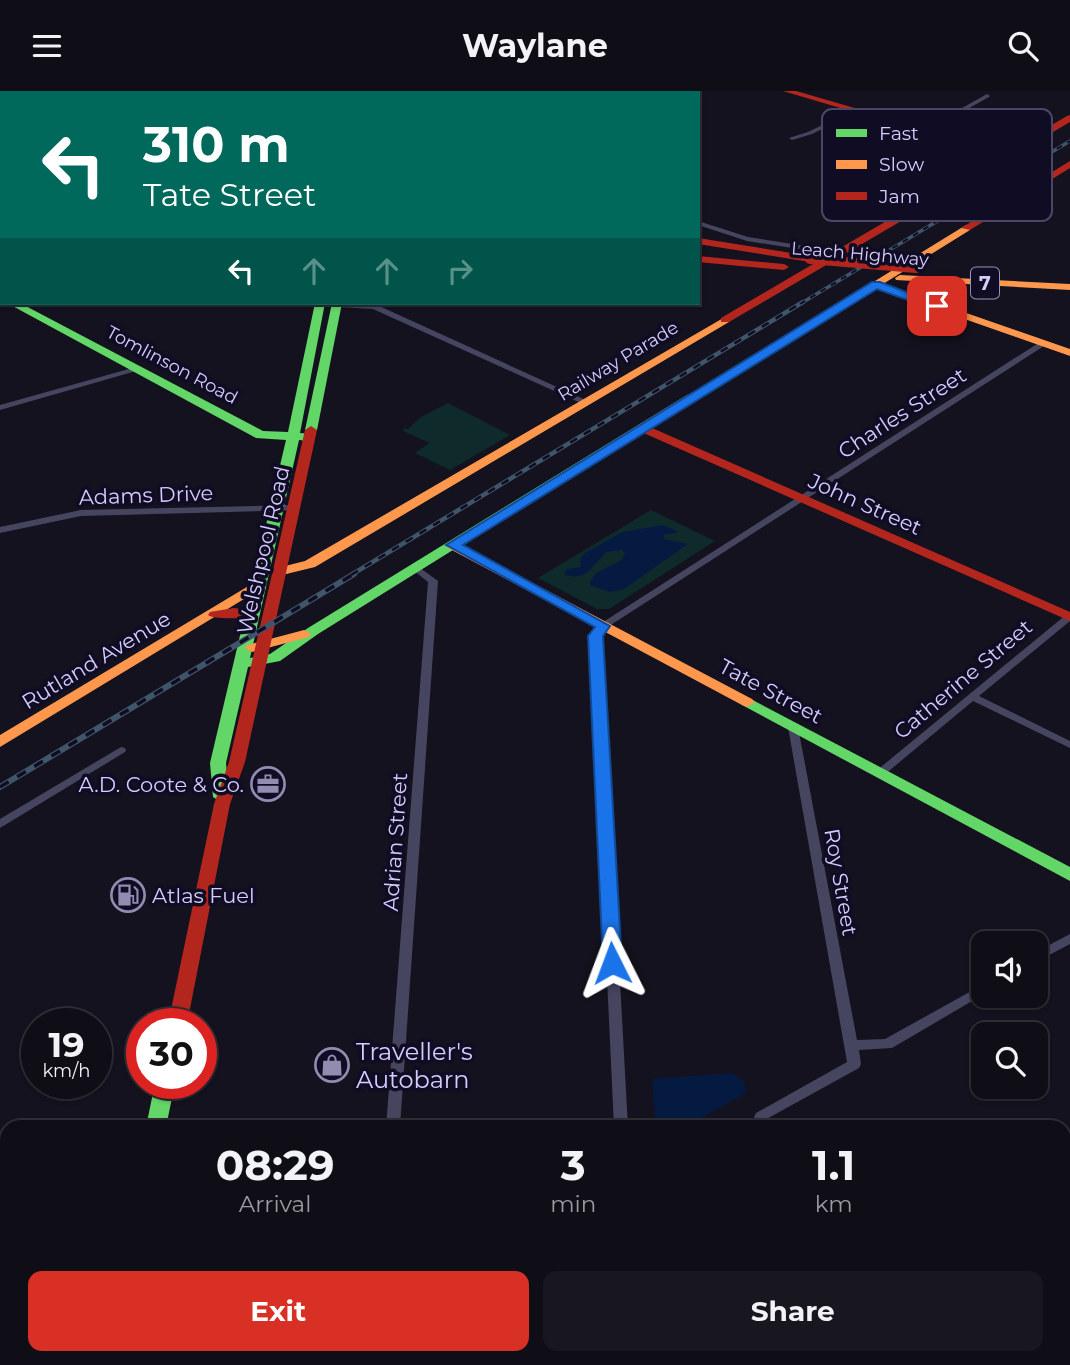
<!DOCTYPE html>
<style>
body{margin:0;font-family:Montserrat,sans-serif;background:#18171f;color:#f1f3f6;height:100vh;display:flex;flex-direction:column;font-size:26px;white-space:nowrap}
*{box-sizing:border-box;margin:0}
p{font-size:23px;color:#9b9ca1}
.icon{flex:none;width:38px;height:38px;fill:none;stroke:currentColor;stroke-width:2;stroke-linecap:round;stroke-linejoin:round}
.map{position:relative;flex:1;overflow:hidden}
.details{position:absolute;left:0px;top:1029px;width:1071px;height:245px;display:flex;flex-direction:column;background:#0f0e16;border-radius:21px 21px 0 0;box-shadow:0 2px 5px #0004,0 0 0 2px #2f2e35}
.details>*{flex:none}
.top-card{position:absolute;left:0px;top:0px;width:700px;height:214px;box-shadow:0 2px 5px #0004,0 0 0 2px #2f2e35;background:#00695c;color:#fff;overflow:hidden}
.buttons{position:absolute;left:971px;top:840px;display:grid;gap:14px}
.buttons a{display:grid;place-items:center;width:77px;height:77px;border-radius:14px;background:#0f0e16;box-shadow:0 2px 5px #0004,0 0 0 2px #2f2e35;font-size:35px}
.speed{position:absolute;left:21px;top:917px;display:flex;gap:14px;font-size:35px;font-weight:700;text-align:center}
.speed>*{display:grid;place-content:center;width:91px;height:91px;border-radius:50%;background:#0f0e16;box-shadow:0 2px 5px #0004,0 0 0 2px #2f2e35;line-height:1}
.speed small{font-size:18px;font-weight:400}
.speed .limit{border:10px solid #d22;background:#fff;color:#111}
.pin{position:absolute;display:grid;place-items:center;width:60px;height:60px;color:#fff;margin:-30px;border-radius:14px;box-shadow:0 4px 10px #0006}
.me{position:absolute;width:77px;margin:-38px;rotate:357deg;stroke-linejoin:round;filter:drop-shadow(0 0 5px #0008)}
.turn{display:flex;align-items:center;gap:24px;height:147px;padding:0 28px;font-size:32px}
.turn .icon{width:91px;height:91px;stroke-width:2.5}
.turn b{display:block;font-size:49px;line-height:60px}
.lanes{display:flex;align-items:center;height:66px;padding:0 28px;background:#0003;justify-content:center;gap:35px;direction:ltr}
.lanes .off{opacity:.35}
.eta{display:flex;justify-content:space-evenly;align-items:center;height:119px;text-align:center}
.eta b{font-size:42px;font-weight:700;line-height:49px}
.primary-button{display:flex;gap:14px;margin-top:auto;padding:14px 28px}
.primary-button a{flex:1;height:80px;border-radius:14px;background:#d93025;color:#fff;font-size:28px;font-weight:700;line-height:80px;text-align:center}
.primary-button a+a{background:#18171f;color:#f1f3f6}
header{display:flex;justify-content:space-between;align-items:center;height:91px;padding:0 28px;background:#0f0e16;font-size:32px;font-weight:700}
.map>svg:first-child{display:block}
</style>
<header><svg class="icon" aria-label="menu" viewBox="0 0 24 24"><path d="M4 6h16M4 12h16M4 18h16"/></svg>Waylane<svg class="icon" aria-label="search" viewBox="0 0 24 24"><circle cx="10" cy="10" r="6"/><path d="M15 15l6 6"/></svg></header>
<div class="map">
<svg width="1070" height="1274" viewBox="0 0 1070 1274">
<rect width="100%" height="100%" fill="#14121e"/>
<!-- green -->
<g fill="#0f2a2b">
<polygon points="448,312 510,344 450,379 415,362 430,352 403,340 404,337 408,338 421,326"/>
<polygon points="651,419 715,450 609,518 597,518 538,487"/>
<polygon points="7,1241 7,1267 109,1267 107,1274 0,1274 0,1248"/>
</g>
<!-- water -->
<g fill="#051a41">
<path d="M663,434L678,441L664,444V448L688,453L624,498L610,501L590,494V491L596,482L622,469L625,462L622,459L606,461C594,474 585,492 564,483L567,478L581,476L580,467L585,462L623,441Z"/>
<polygon points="731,982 744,990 746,1002 685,1036 656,1036 652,988"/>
</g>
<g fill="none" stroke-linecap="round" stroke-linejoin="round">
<!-- street -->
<g fill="#464560" fill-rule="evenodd">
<polygon points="50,0 57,0 60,2 52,2"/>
<polygon points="281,0 290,0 287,2 278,2"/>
<polygon points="310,0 321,2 312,2"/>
<polygon points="987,3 990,5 989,6 926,41 921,40"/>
<polygon points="854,19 859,20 812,43 792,49 789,47 808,41"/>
<polygon points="698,130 748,146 837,160 840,162 837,164 747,150 698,134"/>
<polygon points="317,212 377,214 590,311 589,313 583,313 373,218 320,215 317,215"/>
<polygon points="1040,251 1047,253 606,537 601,545 628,1036 614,1036 591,545 600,533"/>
<polygon points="136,276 142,276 143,278 0,319 0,314"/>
<polygon points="295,414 298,415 298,419 81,425 0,442 0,436 81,419"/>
<polygon points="416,474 438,490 400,1036 386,1036 428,491 413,479 411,477 413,475"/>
<polygon points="1070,522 1070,530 979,605 1070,650 1070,657 973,610 884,684 876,684 875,682 876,680 1067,523"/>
<polygon points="793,633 798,636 857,949 885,948 984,893 984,903 892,957 859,959 861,973 859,977 761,1031 756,1030 754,1026 756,1022 847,971 788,636"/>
<polygon points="121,656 125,657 126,659 125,661 0,737 0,728"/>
<polygon points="1070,843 1070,853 1036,871 1036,861"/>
<polygon points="1070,1093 1070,1106 1064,1109 1064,1096"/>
<path d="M335,1267H357C352,1274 339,1274 329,1274L332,1269Z"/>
<polygon points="751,1267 769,1267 773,1274 755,1274"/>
<polygon points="808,1267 828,1267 822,1274 802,1274"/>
</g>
<!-- fast -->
<g fill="#63d668" fill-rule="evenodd">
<rect x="0" y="107" width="2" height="6"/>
<rect x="0" y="202" width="2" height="7"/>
<polygon points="7,212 20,212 263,340 288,341 315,212 325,212 300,342 312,343 314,346 308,350 299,349 250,567 270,563 308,537 687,304 691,303 697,307 318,543 280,570 248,576 226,672 229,706 221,711 213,706 210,672 286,349 256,347"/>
<polygon points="332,212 342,212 317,339 311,343 305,339"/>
<polygon points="747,606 1070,776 1070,790 742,614 739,611 742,608"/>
<polygon points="155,992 175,992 166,1036 146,1036"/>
<polygon points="7,1231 7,1256 0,1258 0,1233"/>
</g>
<!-- slow -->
<g fill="#ff974d" fill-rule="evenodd">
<polygon points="966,134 970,135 970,139 883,193 1070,258 1070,265 876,197 695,310 691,311 685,307"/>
<polygon points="900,184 1070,193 1070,199 896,189 895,187"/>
<polygon points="725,226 731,229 729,231 315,476 278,485 271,481 273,478 305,470"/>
<polygon points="453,450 752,608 755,611 747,616 742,614 448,457 446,454"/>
<polygon points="257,490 262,491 264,494 262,497 0,656 0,644"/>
<polygon points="304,539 311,543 309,546 252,561 245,557 247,554"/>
<polygon points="98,1267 120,1267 118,1274 96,1274"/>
</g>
<!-- jam -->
<g fill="#b3261e" fill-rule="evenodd">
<polygon points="416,0 424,0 415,2"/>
<polygon points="783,0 796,0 1006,61 1067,25 1070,24 1070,31 729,231 721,231 721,227 999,64"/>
<polygon points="1070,70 1070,77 970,139 961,137"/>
<rect x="0" y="122" width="2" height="6"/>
<polygon points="698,147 810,165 815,168 810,171 698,153"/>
<polygon points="698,165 784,173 789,176 784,179 698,171"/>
<polygon points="643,333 1070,521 1070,530 639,340 639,334"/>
<polygon points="311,335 317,339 245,671 230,713 187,933 168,933 214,713 229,671 305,339"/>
<path d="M234,517L255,520L257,523C251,528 214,529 208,524L210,521Z"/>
</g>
<!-- rail-far2 casing -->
<g stroke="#3f5569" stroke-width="3.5">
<polyline id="rail-far2" points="800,213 1070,50"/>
</g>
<!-- rail-far1 casing -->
<g stroke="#3f5569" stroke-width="4.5">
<polyline id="rail-far1" points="351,484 803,211"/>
</g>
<!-- rail casing -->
<g stroke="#3f5569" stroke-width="6">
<polyline id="rail" points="0,696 354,483"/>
</g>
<!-- rail-far2 -->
<use href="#rail-far2" stroke="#100c24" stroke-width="2" stroke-dasharray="6" stroke-linecap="butt"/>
<!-- rail-far1 -->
<use href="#rail-far1" stroke="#100c24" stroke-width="2.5" stroke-dasharray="8" stroke-linecap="butt"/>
<!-- rail -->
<use href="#rail" stroke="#100c24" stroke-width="3.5" stroke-dasharray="10" stroke-linecap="butt"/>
<!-- jam-bridge -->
<polyline stroke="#b3261e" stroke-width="10" points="810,168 916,177"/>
</g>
<!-- route -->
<polygon fill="#1a73e8" stroke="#114b97" stroke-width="2" points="872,191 880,191 943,215 933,218 877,198 463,454 610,535 603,545 622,872 619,877 606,877 603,872 588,545 595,536 446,454"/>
<!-- icons -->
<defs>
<g id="office-ring" transform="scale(1.75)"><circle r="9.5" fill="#100c24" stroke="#918cb0" stroke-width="1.5"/><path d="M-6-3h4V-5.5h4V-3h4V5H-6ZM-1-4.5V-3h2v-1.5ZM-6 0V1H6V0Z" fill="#918cb0"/></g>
<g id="fuel-ring" transform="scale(1.75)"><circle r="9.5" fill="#100c24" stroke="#918cb0" stroke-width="1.5"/><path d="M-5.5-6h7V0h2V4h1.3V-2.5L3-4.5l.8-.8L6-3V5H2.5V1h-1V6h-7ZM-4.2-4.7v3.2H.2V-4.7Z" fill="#918cb0"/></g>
<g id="shop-ring" transform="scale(1.75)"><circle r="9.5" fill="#100c24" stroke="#918cb0" stroke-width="1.5"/><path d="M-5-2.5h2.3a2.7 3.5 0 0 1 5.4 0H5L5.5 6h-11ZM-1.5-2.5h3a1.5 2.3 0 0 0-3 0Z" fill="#918cb0"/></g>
</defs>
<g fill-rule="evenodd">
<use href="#office-ring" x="268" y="693"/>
<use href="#fuel-ring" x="128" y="804"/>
<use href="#shop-ring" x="332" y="974"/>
</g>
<g text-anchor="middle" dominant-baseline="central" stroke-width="7" stroke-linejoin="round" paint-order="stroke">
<!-- far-street labels -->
<g font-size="18" fill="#d4ceff" stroke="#100c24">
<text transform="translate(860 163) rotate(5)">Leach Highway</text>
<text transform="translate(618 270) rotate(-31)">Railway Parade</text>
<text transform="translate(172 274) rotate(28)">Tomlinson Road</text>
</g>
<!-- shield labels -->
<rect fill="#100c24" stroke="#9994bd" stroke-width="2" x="971" y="176.5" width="28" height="31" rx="5"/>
<g font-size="19" font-weight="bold" fill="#d4ceff">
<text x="985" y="192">7</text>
</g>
<!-- street labels -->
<g font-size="21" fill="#d4ceff" stroke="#100c24">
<text transform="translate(902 322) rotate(-33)">Charles Street</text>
<text transform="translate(146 404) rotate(-2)">Adams Drive</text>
<text transform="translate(865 413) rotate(24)">John Street</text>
<text transform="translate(263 459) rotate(-77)">Welshpool Road</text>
<text transform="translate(96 569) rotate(-31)">Rutland Avenue</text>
<text transform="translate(963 588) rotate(-40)">Catherine Street</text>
<text transform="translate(771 600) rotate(28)">Tate Street</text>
<text transform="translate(395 751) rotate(-86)">Adrian Street</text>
<text transform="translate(841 791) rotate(80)">Roy Street</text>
</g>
<!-- poi labels -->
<g font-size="21" fill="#d4ceff" stroke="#100c24" text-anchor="end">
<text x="244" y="693">A.D. Coote &amp; Co.</text>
<text x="152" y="804" text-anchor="start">Atlas Fuel</text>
</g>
<!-- near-poi labels -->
<g font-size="24" fill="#d4ceff" stroke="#100c24" text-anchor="start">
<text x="356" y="960">Traveller's<tspan x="356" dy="28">Autobarn</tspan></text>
</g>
</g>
<!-- legend -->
<rect x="822" y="18" width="230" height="112" rx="10" fill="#100c24" stroke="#4b4666" stroke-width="2"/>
<rect x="836" y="38" width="31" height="8" fill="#63d668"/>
<rect x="836" y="69" width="31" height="9" fill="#ff974d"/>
<rect x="836" y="101" width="31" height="8" fill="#b3261e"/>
<g font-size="19" fill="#d4ceff">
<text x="879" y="49">Fast</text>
<text x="879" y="80">Slow</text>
<text x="879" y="112">Jam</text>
</g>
</svg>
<div class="buttons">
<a><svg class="icon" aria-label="sound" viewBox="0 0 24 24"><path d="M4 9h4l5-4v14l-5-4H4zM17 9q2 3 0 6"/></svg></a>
<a><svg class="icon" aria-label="search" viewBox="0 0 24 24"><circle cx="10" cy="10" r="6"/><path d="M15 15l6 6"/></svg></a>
</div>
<div class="speed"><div>19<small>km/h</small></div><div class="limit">30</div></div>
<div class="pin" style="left:937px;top:215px;background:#d93025"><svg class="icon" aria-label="arrive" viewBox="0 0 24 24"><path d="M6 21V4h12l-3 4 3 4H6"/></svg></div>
<svg class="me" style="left:612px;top:872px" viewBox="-20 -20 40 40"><path d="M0-17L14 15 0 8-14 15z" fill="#1a73e8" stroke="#fff" stroke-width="4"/></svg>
<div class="top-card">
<div class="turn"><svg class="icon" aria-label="left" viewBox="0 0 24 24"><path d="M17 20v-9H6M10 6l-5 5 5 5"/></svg><div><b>310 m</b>Tate Street</div></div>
<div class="lanes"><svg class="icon" aria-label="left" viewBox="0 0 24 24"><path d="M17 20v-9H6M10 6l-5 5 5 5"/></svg><svg class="icon off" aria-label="ahead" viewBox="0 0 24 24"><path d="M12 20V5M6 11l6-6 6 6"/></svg><svg class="icon off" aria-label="ahead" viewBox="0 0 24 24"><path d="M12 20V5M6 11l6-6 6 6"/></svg><svg class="icon off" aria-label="right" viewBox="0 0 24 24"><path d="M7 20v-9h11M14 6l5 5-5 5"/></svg></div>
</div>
<section class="details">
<div class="eta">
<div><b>08:29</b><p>Arrival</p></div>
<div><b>3</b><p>min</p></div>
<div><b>1.1</b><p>km</p></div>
</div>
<div class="primary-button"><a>Exit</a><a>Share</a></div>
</section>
</div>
